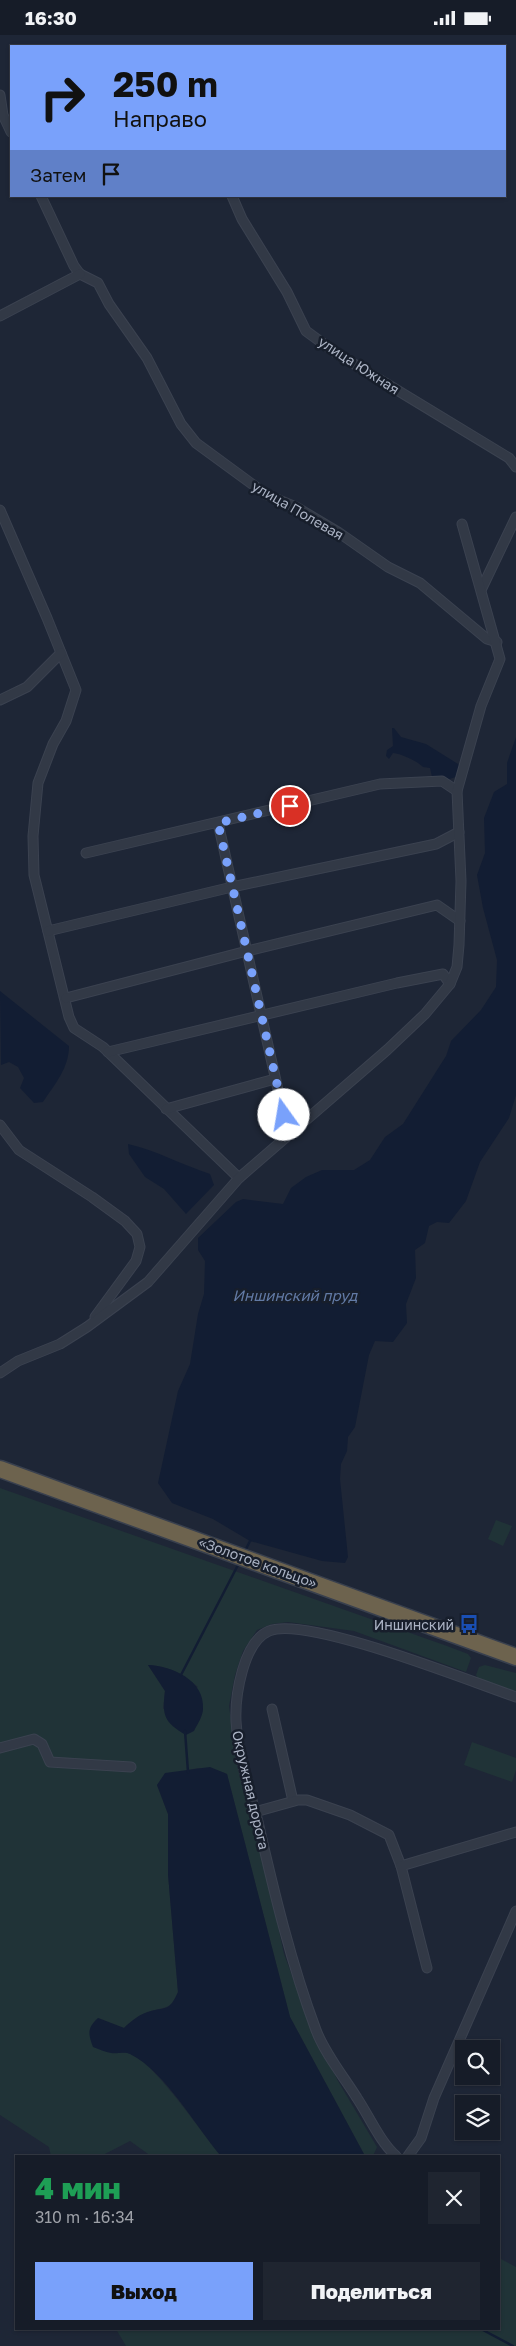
<!DOCTYPE html>
<html lang="ru">
<meta charset="utf-8">
<style>
body{margin:0;font-family:"Golos Text",sans-serif;background:#1f2530;color:#f1f3f6;height:100vh;display:flex;flex-direction:column;font-size:19px;white-space:nowrap}
*{box-sizing:border-box;margin:0}
p{font-size:16px;color:#9ea1a8}
.icon{flex:none;width:28px;height:28px;fill:none;stroke:currentColor;stroke-width:2;stroke-linecap:round;stroke-linejoin:round}
.map{position:relative;flex:1;overflow:hidden}
.details{position:absolute;left:15px;top:2120px;width:485px;height:175px;display:flex;flex-direction:column;background:#161c28;border-radius:0px;box-shadow:0 1px 4px #0004,0 0 0 1px #353a45}
.details>*{flex:none}
.guide{position:absolute;left:10px;top:10px;width:496px;height:152px;border-radius:0px;box-shadow:0 1px 4px #0004,0 0 0 1px #353a45;background:#79a1fb;color:#111;overflow:hidden}
.tools{position:absolute;left:455px;top:2005px;display:grid;gap:10px}
.tools a{display:grid;place-items:center;width:45px;height:45px;border-radius:0px;background:#161c28;box-shadow:0 1px 4px #0004,0 0 0 1px #353a45;font-size:25px}
.pin{position:absolute;display:grid;place-items:center;width:42px;height:42px;color:#fff;margin:-21px;border:2px solid #fff;border-radius:50%;box-shadow:0 1px 5px #0007}
.me{position:absolute;width:55px;margin:-28px;rotate:347deg;stroke-linejoin:round;filter:drop-shadow(0 0 4px #0008)}
.turn{display:flex;align-items:center;gap:18px;height:105px;padding:0 20px;font-size:22px}
.turn .icon{width:65px;height:65px;stroke-width:2.5}
.turn b{display:block;font-size:35px;line-height:42px}
.then{display:flex;align-items:center;height:48px;padding:0 20px;background:#0003;gap:10px;font-size:19px}
.round{display:grid;place-items:center;flex:none;width:52px;height:52px;border-radius:0px;background:#1f2530}
.headline{display:flex;align-items:center;justify-content:space-between;height:85px;padding:0 20px}
h1{font-size:30px;font-weight:800;line-height:38px;color:#1e9e55}
.cta{display:flex;gap:10px;margin-top:auto;padding:10px 20px}
.cta a{flex:1;height:58px;border-radius:0px;background:#79a1fb;color:#111;font-size:20px;font-weight:800;line-height:58px;text-align:center}
.cta a+a{background:#1f2530;color:#f1f3f6}
.status{display:flex;justify-content:space-between;align-items:center;height:35px;padding:0 25px;background:#161c28;direction:ltr}
.status svg{height:14px;fill:currentColor}
.map>svg:first-child{display:block}
</style>
<div class="status"><b>16:30</b><svg viewBox="0 0 49 12"><path d="M0 12V9h3v3zM5 12V6h3v6zM10 12V3h3v9zM15 12V0h3v12zM26 1h20v11H26zM47 4h2v5h-2z"/></svg></div>
<div class="map">
<svg width="516" height="2311" viewBox="0 0 516 2311">
<rect width="100%" height="100%" fill="#1e2636"/>
<!-- green -->
<g fill="#203337" fill-rule="evenodd">
<path d="M0,1453L447,1611L468,1619L471,1623L466,1637L354,1596L288,1587L272,1589L257,1595L243,1616L235,1640L229,1671L237,1730L267,1840L284,1919L313,1997L338,2046L377,2112L373,2121H365L290,1982L227,1739C196,1726 185,1736 157,1750L168,1779V1839L178,1957C170,1975 168,1971 151,1976C140,1979 132,1986 124,1993L98,1983L112,2018C117,2018 123,2017 128,2018C152,2023 203,2100 221,2121H151L130,2106L101,2121H51L49,2112L0,2080ZM148,1630C169,1631 182,1639 198,1652L163,1674L165,1656Z"/>
<polygon points="496,1485 512,1491 503,1511 488,1504"/>
<polygon points="485,1630 516,1638 516,1657 478,1644 476,1640 479,1632"/>
<polygon points="472,1707 516,1723 516,1735 512,1747 464,1730"/>
<polygon points="499,2223 516,2232 516,2311 126,2311 116,2294 499,2294"/>
</g>
<!-- water -->
<g fill="#121d33">
<path d="M392,693H394L401,702L426,709L458,729L461,732L458,741L444,746L432,742L430,733L423,732C417,726 402,719 393,718L389,724L386,721L387,715L393,711Z"/>
<polygon points="516,702 516,1060 509,1083 480,1127 466,1166 449,1188 437,1187 429,1191 425,1208 415,1215 416,1243 406,1269 407,1288 393,1307 375,1306 369,1320 355,1392 348,1402 347,1416 341,1429 340,1444 348,1522 345,1528 322,1526 250,1506 213,1484 172,1468 158,1448 178,1356 190,1329 198,1279 204,1259 205,1226 198,1215 198,1203 236,1167 243,1164 283,1169 291,1153 306,1142 322,1135 354,1135 370,1125 385,1102 403,1089 446,1021 451,1006 481,975 496,952 497,925 483,873 477,840 485,818 484,783 494,757 507,749 507,728"/>
<path d="M0,956L69,1011C69,1033 55,1049 43,1067L34,1068L20,1053L24,1043L18,1032L9,1027L1,1030Z"/>
<path d="M128,1109C156,1115 182,1130 210,1139L214,1150L186,1179L164,1154L145,1142L129,1119Z"/>
<path d="M148,1630C172,1631 205,1645 203,1674C203,1681 197,1690 194,1696L186,1700C164,1687 162,1681 165,1656Z"/>
<path d="M210,1732L227,1739L290,1982L365,2121H221C196,2092 165,2036 130,2019C125,2016 117,2019 111,2018C105,2017 99,2014 93,2012C88,1999 87,1993 98,1983L124,1993C132,1985 140,1979 151,1976C168,1972 170,1975 178,1957L168,1839V1779L157,1750L165,1738Z"/>
</g>
<g fill="none" stroke-linecap="round" stroke-linejoin="round">
<!-- stream -->
<g stroke="#121d33" stroke-width="2.5">
<polyline points="245,1516 250,1506"/>
<polyline points="181,1640 239,1528"/>
<polyline points="185,1696 188,1737"/>
<polyline points="481,2294 513,2311"/>
</g>
<!-- street casing -->
<g stroke="#3b4250" stroke-width="11">
<g id="street">
<polyline points="0,60 3,80 11,97"/>
<polyline points="41,161 74,231 80,239"/>
<polyline points="232,161 242,184 287,257 306,296 336,318 509,423 516,432"/>
<polyline points="80,239 98,248 109,269 147,323 181,389 196,408 267,460 296,472 338,497 388,532 420,548 487,604 497,607"/>
<polyline points="0,281 80,239"/>
<polyline points="0,475 47,583 76,655 66,686 53,709 38,748 33,801 34,840 69,982 74,993 103,1012 239,1143"/>
<polyline points="482,553 516,482"/>
<polyline points="0,665 27,652 61,618"/>
<polyline points="218,788 288,1099"/>
<polyline points="86,818 380,749 442,746 457,756"/>
<polyline points="48,896 232,852 436,809 459,797"/>
<polyline points="66,963 247,916 437,870 460,886"/>
<polyline points="108,1017 397,948 443,939 450,949"/>
<polyline points="166,1074 275,1044"/>
<polyline points="0,1090 19,1115 92,1162 125,1186 137,1199 140,1212 136,1226 95,1282"/>
<polyline points="0,1338 18,1326 60,1309 87,1292 148,1247 239,1143 387,1015 425,979 450,949 457,932 459,910 461,846 457,756 481,671 500,624 462,489"/>
<polyline points="272,1674 293,1766"/>
<polyline points="0,1713 34,1704 42,1709 50,1727 131,1732"/>
<polyline points="255,1777 298,1765 307,1765 350,1780 389,1800 401,1831"/>
<polyline points="427,1933 401,1831 516,1797"/>
<path d="M396,2121C380,2107 369,2081 357,2063C344,2042 325,2019 316,1995C291,1928 274,1857 258,1787C249,1754 238,1720 236,1686C235,1661 243,1607 269,1596C306,1580 472,1647 516,1662"/>
<polyline points="408,2121 421,2103 434,2063 516,1876"/>
</g>
</g>
<!-- highway casing -->
<g stroke="#39404e" stroke-width="19">
<polyline id="highway" points="0,1434 516,1622"/>
</g>
<!-- street -->
<use href="#street" stroke="#323946" stroke-width="9"/>
<!-- highway -->
<use href="#highway" stroke="#6d634e" stroke-width="16"/>
</g>
<g fill="none" stroke-linecap="round" stroke-linejoin="round">
<!-- route -->
<polyline stroke="#79a1fb" stroke-width="9" stroke-dasharray="0 16.2" points="284,1080 218,788 290,771"/>
</g>
<!-- icons -->
<defs>
<g id="bus-bare" transform="scale(1.5)"><path d="M-5-6H5V4H4V6H2V4H-2V6H-4V4H-5ZM-3.5-4V0h7V-4ZM-3.5 1.2v1.5H-2V1.2ZM2 1.2v1.5H3.5V1.2Z" fill="#1a4fb4" stroke="#171e2b" stroke-width="2.5" paint-order="stroke"/></g>
</defs>
<g fill-rule="evenodd">
<use href="#bus-bare" x="469" y="1589"/>
</g>
<g text-anchor="middle" dominant-baseline="central" stroke-width="5" stroke-linejoin="round" paint-order="stroke">
<!-- street labels -->
<g font-size="14" fill="#abb3c4" stroke="#171e2b">
<text transform="translate(359 330) rotate(33)">улица Южная</text>
<text transform="translate(298 475) rotate(30)">улица Полевая</text>
<text transform="translate(258 1527) rotate(20)">«Золотое кольцо»</text>
<text transform="translate(251 1755) rotate(77)">Окружная дорога</text>
</g>
<!-- poi labels -->
<g font-size="14" fill="#abb3c4" stroke="#171e2b" text-anchor="end">
<text x="454" y="1589">Иншинский</text>
</g>
<!-- water labels -->
<g font-size="15" font-style="italic" fill="#627aa5" stroke="#171e2b">
<text x="295" y="1260">Иншинский пруд</text>
</g>
</g>
</svg>
<div class="tools">
<a><svg class="icon" aria-label="search" viewBox="0 0 24 24"><circle cx="10" cy="10" r="6"/><path d="M15 15l6 6"/></svg></a>
<a><svg class="icon" aria-label="layers" viewBox="0 0 24 24"><path d="M12 4l9 5-9 5-9-5zM3 14l9 5 9-5"/></svg></a>
</div>
<div class="pin" style="left:290px;top:771px;background:#d93025"><svg class="icon" aria-label="arrive" viewBox="0 0 24 24"><path d="M6 21V4h12l-3 4 3 4H6"/></svg></div>
<svg class="me" style="left:284px;top:1080px" viewBox="-20 -20 40 40"><circle r="19" fill="#fff"/><path d="M0-13L10 11 0 6-10 11z" fill="#79a1fb"/></svg>
<div class="guide">
<div class="turn"><svg class="icon" aria-label="right" viewBox="0 0 24 24"><path d="M7 20v-9h11M14 6l5 5-5 5"/></svg><div><b>250 m</b>Направо</div></div>
<div class="then">Затем<svg class="icon" aria-label="arrive" viewBox="0 0 24 24"><path d="M6 21V4h12l-3 4 3 4H6"/></svg></div>
</div>
<section class="details">
<div class="headline"><div><h1>4 мин</h1><p>310 m · 16:34</p></div><a class="round"><svg class="icon" aria-label="close" viewBox="0 0 24 24"><path d="M6 6l12 12M18 6L6 18"/></svg></a></div>
<div class="cta"><a>Выход</a><a>Поделиться</a></div>
</section>
</div>
